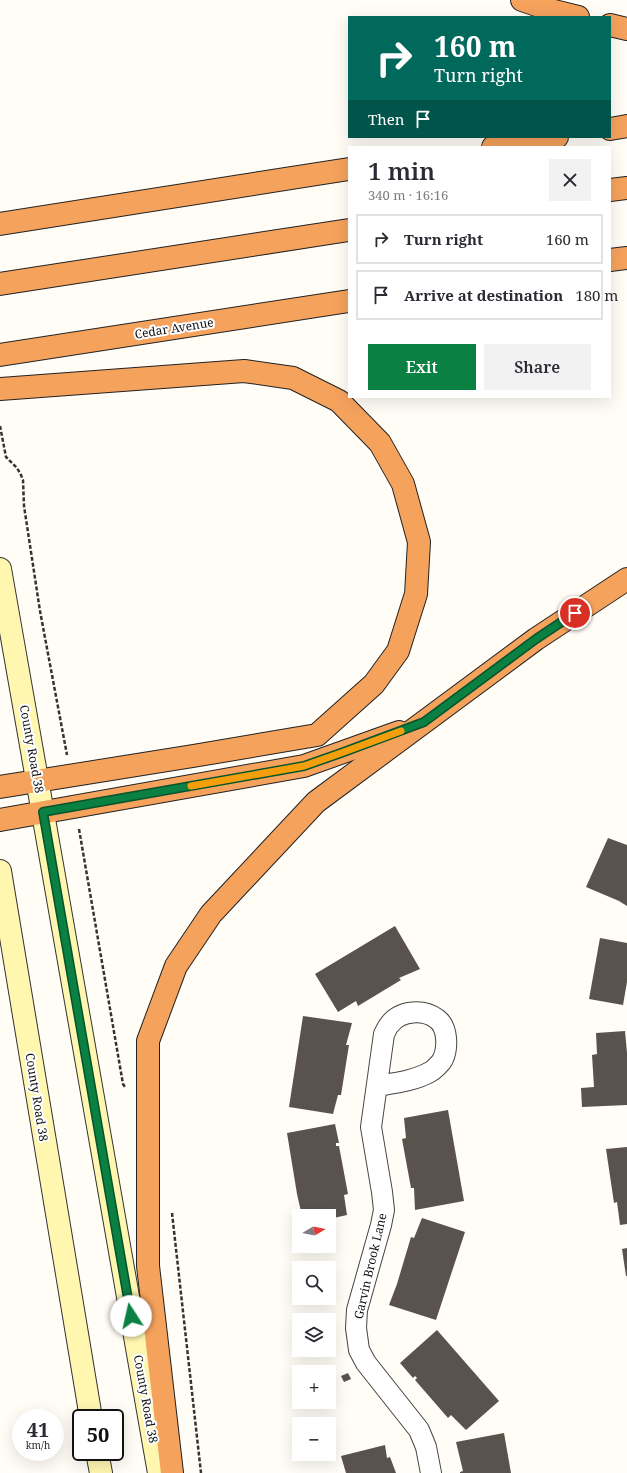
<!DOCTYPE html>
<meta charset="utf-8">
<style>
body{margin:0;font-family:"Noto Serif",serif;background:#f2f2f3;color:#2b2b33;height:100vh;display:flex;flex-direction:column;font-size:15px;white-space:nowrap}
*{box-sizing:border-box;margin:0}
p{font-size:13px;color:#7c7c81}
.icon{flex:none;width:22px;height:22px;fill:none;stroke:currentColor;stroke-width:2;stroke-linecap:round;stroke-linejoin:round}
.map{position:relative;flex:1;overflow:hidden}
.side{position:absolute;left:348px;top:146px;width:263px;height:252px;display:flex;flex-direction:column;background:#fff;border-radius:0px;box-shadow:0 4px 16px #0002}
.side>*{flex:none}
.top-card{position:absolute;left:348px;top:16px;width:263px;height:122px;border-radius:0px;box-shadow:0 4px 16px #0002;background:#00695c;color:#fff;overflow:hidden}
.needle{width:26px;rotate:80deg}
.controls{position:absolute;left:292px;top:1209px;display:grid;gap:8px}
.controls a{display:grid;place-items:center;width:44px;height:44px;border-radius:0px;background:#fff;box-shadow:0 4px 16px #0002;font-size:20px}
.speed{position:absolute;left:12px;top:1409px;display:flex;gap:8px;font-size:20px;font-weight:700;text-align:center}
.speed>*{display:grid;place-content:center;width:52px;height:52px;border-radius:50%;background:#fff;box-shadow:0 4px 16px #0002;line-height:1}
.speed small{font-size:10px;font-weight:400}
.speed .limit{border:2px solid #111;border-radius:6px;background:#fff;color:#111}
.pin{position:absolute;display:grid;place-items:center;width:34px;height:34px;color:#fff;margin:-17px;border:2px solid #fff;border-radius:50%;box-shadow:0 1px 4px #0007}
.me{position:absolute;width:44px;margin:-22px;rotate:350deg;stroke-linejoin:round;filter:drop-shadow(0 0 3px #0008)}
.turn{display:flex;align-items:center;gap:14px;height:84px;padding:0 20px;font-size:18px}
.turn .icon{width:52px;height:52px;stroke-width:2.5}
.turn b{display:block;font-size:28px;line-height:34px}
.then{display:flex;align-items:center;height:38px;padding:0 20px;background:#0003;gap:8px;font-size:15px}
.round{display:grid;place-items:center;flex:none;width:42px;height:42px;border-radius:0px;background:#f2f2f3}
.head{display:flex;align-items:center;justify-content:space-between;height:68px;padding:0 20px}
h1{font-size:24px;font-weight:600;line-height:30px}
.cta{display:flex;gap:8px;margin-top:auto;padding:8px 20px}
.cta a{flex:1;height:46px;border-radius:0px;background:#0b8043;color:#fff;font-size:16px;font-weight:600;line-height:46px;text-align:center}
.cta a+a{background:#f2f2f3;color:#2b2b33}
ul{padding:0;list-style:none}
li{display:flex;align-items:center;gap:12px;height:50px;margin:0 8px 6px;padding:0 12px;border:2px solid #e1e1e2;border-radius:0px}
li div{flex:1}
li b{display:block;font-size:15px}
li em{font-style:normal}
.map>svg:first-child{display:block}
</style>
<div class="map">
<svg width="627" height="1473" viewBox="0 0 627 1473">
<rect width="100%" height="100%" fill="#fffdf5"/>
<!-- building -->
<g fill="#5a524d">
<polygon points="608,838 627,845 627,906 619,901 586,887"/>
<polygon points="395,926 420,969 399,978 401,980 358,1006 356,1001 338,1012 315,974"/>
<polygon points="600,938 627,943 627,982 623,1005 589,999"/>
<polygon points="303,1016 352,1023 346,1045 349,1045 341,1095 338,1095 333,1114 289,1107"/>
<polygon points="625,1031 627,1053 627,1105 582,1107 581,1088 594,1087 592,1055 597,1054 596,1033"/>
<polygon points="448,1110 464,1201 415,1210 414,1188 411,1188 402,1139 406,1138 404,1118"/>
<polygon points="335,1124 339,1143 336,1143 336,1146 339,1146 348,1194 344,1195 347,1215 329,1219 329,1216 302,1216 297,1194 287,1133"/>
<polygon points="627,1147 627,1224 620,1225 617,1202 614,1203 606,1149"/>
<polygon points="422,1218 465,1232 436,1320 389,1305 397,1284 411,1237 414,1238"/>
<polygon points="627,1248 627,1276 626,1276 622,1249"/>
<polygon points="437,1330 499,1401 466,1430 451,1415 448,1418 415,1380 417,1378 415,1376 413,1378 400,1363"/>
<polygon points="348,1373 351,1379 344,1382 341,1376"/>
<polygon points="504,1433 511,1473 460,1473 460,1472 463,1471 456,1442"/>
<polygon points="385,1445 387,1458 390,1457 396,1473 346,1473 341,1456"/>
</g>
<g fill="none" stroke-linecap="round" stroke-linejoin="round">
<!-- street casing -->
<g stroke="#444" stroke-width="22">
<path id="street" d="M377,1086C395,1083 414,1081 430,1072C434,1070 441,1063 443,1059C448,1048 448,1027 437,1019C424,1009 401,1010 390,1024C387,1027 386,1031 384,1034L371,1127L382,1192L384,1210L381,1225L357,1310L356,1328L359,1350L366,1363L419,1430L426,1447L431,1473"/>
</g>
<!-- secondary casing -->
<g stroke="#333" stroke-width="24">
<g id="secondary">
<polyline points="0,569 159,1473"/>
<polyline points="0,871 91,1418"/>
<polyline points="97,1452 101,1473"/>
</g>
</g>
<!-- highway casing -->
<g stroke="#222" stroke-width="24">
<g id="highway">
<polyline points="522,0 554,11 578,17"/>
<polyline points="610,25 627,29"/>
<polyline points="610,129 627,126"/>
<polyline points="493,147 557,137"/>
<polyline points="610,190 627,188"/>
<polyline points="0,224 349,169"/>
<polyline points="610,260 627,258"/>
<polyline points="0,284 349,230"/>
<polyline points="0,355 349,301"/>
<polyline points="0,389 244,371 293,378 339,401 380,443 403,484 419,542 416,594 398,651 374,684 317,735 193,756 0,787"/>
<polyline points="0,820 304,766 399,732"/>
<polyline points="172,1473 148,1266 148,1041 176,966 211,914 316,802 536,639 627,579"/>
</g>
</g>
<!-- path -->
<g stroke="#333" stroke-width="2.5" stroke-dasharray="4 2" stroke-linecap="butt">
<polyline points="0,426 6,457 17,468 21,475 23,480 24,506 40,611 67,755"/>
<polyline points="79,829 123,1084 125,1087"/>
<polyline points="172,1213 201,1473"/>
</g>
<!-- street -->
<use href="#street" stroke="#fff" stroke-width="20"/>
<!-- secondary -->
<use href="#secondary" stroke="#fff6b0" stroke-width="22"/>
<!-- highway -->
<use href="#highway" stroke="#f5a25d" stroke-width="22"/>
</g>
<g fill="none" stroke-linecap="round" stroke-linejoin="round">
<!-- route casing -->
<g stroke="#07532c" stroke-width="10">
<polyline id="route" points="131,1316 43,812 304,766 341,753 424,722 536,639 575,613"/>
</g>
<!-- route -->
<use href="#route" stroke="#0b8043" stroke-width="7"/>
<!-- slow -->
<polyline stroke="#f59e0b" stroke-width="7" points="191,786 304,766 341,753 401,731"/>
</g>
<g text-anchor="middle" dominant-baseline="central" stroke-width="4" stroke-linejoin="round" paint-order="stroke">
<!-- street labels -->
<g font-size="12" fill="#111" stroke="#fff">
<text transform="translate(174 328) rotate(-9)">Cedar Avenue</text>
<text transform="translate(32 749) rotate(80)">County Road 38</text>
<text transform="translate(37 1097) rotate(81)">County Road 38</text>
<text transform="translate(370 1266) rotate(-77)">Garvin Brook Lane</text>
<text transform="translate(146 1399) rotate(80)">County Road 38</text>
</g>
</g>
</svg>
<div class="controls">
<a><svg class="needle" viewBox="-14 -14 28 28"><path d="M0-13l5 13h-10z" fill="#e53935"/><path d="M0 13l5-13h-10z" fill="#7c7c81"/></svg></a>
<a><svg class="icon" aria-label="search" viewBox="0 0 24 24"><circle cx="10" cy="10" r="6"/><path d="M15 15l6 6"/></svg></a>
<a><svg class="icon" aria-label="layers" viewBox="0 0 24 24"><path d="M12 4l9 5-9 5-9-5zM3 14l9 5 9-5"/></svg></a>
<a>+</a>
<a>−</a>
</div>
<div class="speed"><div>41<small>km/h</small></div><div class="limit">50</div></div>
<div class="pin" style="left:575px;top:613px;background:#d93025"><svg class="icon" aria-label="arrive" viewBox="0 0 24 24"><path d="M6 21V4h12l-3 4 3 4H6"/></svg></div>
<svg class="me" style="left:131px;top:1316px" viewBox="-20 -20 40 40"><circle r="19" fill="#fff"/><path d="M0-13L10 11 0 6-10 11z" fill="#0b8043"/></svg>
<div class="top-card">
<div class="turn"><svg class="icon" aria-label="right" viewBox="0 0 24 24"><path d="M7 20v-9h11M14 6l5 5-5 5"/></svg><div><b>160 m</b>Turn right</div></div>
<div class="then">Then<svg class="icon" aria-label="arrive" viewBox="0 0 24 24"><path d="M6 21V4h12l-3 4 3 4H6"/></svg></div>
</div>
<section class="side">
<div class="head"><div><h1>1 min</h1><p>340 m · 16:16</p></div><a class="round"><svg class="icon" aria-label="close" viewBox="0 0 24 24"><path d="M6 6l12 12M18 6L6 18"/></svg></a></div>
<ul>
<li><svg class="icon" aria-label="right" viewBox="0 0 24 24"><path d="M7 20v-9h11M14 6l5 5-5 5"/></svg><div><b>Turn right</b></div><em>160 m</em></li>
<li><svg class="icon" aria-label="arrive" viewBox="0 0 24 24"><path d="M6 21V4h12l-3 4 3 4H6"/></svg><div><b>Arrive at destination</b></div><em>180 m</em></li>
</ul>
<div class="cta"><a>Exit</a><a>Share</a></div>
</section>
</div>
